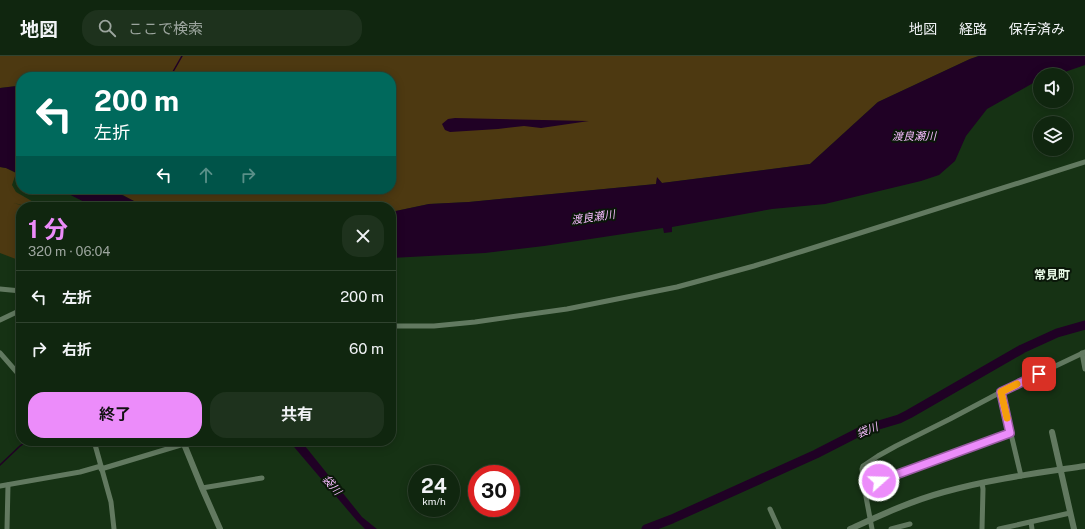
<!DOCTYPE html>
<html lang="ja">
<meta charset="utf-8">
<style>
body{margin:0;font-family:"Public Sans","Noto Sans JP",sans-serif;background:#1e321d;color:#f1f3f6;height:100vh;display:flex;flex-direction:column;font-size:15px;white-space:nowrap}
*{box-sizing:border-box;margin:0}
p{font-size:13px;color:#9ca59e}
.icon{flex:none;width:22px;height:22px;fill:none;stroke:currentColor;stroke-width:2;stroke-linecap:round;stroke-linejoin:round}
.map{position:relative;flex:1;overflow:hidden}
.side{position:absolute;left:16px;top:146px;width:380px;height:244px;display:flex;flex-direction:column;background:#10260f;border-radius:16px;box-shadow:0 2px 10px #0003,0 0 0 1px #30432f}
.side>*{flex:none}
.banner{position:absolute;left:16px;top:16px;width:380px;height:122px;border-radius:16px;box-shadow:0 2px 10px #0003,0 0 0 1px #30432f;background:#00695c;color:#fff;overflow:hidden}
.fabs{position:absolute;left:1033px;top:12px;display:grid;gap:8px}
.fabs a{display:grid;place-items:center;width:40px;height:40px;border-radius:50%;background:#10260f;box-shadow:0 2px 10px #0003,0 0 0 1px #30432f;font-size:20px}
.speed{position:absolute;left:408px;top:409px;display:flex;gap:8px;font-size:20px;font-weight:700;text-align:center}
.speed>*{display:grid;place-content:center;width:52px;height:52px;border-radius:50%;background:#10260f;box-shadow:0 2px 10px #0003,0 0 0 1px #30432f;line-height:1}
.speed small{font-size:10px;font-weight:400}
.speed .limit{border:6px solid #d22;background:#fff;color:#111}
.pin{position:absolute;display:grid;place-items:center;width:34px;height:34px;color:#fff;margin:-17px;border-radius:8px;box-shadow:0 2px 6px #0006}
.me{position:absolute;width:44px;margin:-22px;rotate:70deg;stroke-linejoin:round;filter:drop-shadow(0 0 3px #0008)}
.turn{display:flex;align-items:center;gap:14px;height:84px;padding:0 12px;font-size:18px}
.turn .icon{width:52px;height:52px;stroke-width:2.5}
.turn b{display:block;font-size:28px;line-height:34px}
.lanes{display:flex;align-items:center;height:38px;padding:0 12px;background:#0003;justify-content:center;gap:20px;direction:ltr}
.lanes .off{opacity:.35}
.round{display:grid;place-items:center;flex:none;width:42px;height:42px;border-radius:16px;background:#1e321d}
.overview{display:flex;align-items:center;justify-content:space-between;height:68px;padding:0 12px}
h1{font-size:24px;font-weight:700;line-height:30px;color:#ec8cfa}
.primary-button{display:flex;gap:8px;margin-top:auto;padding:8px 12px}
.primary-button a{flex:1;height:46px;border-radius:16px;background:#ec8cfa;color:#111;font-size:16px;font-weight:700;line-height:46px;text-align:center}
.primary-button a+a{background:#1e321d;color:#f1f3f6}
ul{padding:0;list-style:none}
li{display:flex;align-items:center;gap:12px;height:52px;padding:0 12px;border-top:1px solid #30432f}
li div{flex:1}
li b{display:block;font-size:15px}
li em{font-style:normal}
header{display:flex;align-items:center;gap:24px;box-sizing:border-box;height:56px;padding:0 20px;background:#10260f;border-bottom:1px solid #30432f}
header strong{font-size:19px}
nav{display:flex;gap:22px;margin-inline-start:auto;font-size:14px}
.search{width:280px;height:36px;background:#1e321d;display:flex;align-items:center;gap:10px;box-sizing:border-box;padding:0 14px;border-radius:16px;color:#9ca59e;font-size:15px}
.map>svg:first-child{display:block}
</style>
<header>
<strong>地図</strong>
<div class="search"><svg class="icon" aria-label="search" viewBox="0 0 24 24"><circle cx="10" cy="10" r="6"/><path d="M15 15l6 6"/></svg>ここで検索</div>
<nav><a>地図</a><a>経路</a><a>保存済み</a></nav>
</header>
<div class="map">
<svg width="1085" height="473" viewBox="0 0 1085 473">
<rect width="100%" height="100%" fill="#163214"/>
<!-- green -->
<g fill="#4d3911">
<path d="M0,0H978L970,3L878,46L810,108L662,127L657,122L656,128L469,146L429,148L391,156V151H149C136,147 125,141 115,133H391V21H21V31L17,30L0,32Z"/>
<polygon points="0,111 6,112 16,117 12,129 16,136 42,151 29,151 14,147 26,151 21,151 21,205 0,197"/>
</g>
<!-- water -->
<g fill="#200125">
<polygon points="979,0 1085,0 1085,9 1056,19 1040,19 1040,24 1035,26 987,53 966,80 955,105 939,119 921,125 825,148 772,153 672,171 672,176 664,177 663,172 544,190 485,197 391,202 391,156 429,148 469,146 656,128 657,121 662,127 810,108 878,46 970,3"/>
<polygon points="17,30 21,31 21,119 6,112 0,111 0,32"/>
<polygon points="455,62 589,65 541,72 524,70 498,73 450,76 445,74 442,68 448,63"/>
<polygon points="59,133 115,133 122,139 140,148 149,151 94,151"/>
<polygon points="289,385 301,385 362,461 377,473 365,473 357,465"/>
</g>
<g fill="none" stroke-linecap="round" stroke-linejoin="round">
<!-- stream -->
<g stroke="#200125" stroke-width="1.5">
<polyline points="170,21 182,0"/>
<polyline points="0,409 20,390 27,385"/>
</g>
<!-- river -->
<polyline stroke="#200125" stroke-width="9" points="646,473 672,463 816,398 859,376 872,371 899,363 909,358 1022,293 1057,277 1085,269"/>
<!-- minor -->
<g stroke="#627960" stroke-width="5">
<polyline points="0,233 21,235"/>
<polyline points="0,264 21,254"/>
<polyline points="391,270 434,270 475,266 567,253 677,231 754,210 803,195 1085,106"/>
<polyline points="0,297 21,321"/>
<polyline points="1082,297 1085,313"/>
<polyline points="1001,336 1021,420"/>
<polyline points="94,385 111,446 114,473"/>
<polyline points="101,413 194,385"/>
<polyline points="0,430 80,416 101,410"/>
<polyline points="864,430 1010,377"/>
<polyline points="202,432 262,422"/>
<polyline points="770,453 779,473"/>
<polyline points="1031,466 1032,473"/>
<polyline points="7,473 8,429"/>
<polyline points="872,473 864,430 862,413 863,410 878,400 896,390 950,363 1001,336 1085,296"/>
<polyline points="891,473 910,468"/>
<polyline points="982,473 983,433 982,427"/>
<polyline points="999,473 1070,457"/>
</g>
<!-- tertiary -->
<g stroke="#627960" stroke-width="6">
<polyline points="1052,376 1074,473"/>
<polyline points="184,388 202,432 220,473"/>
<path d="M850,473C881,459 911,445 944,436C990,423 1038,417 1085,410"/>
</g>
</g>
<g fill="none" stroke-linecap="round" stroke-linejoin="round">
<!-- route casing -->
<g stroke="#995ba2" stroke-width="10">
<polyline id="route" points="879,425 1010,377 1001,336 1039,318"/>
</g>
<!-- route -->
<use href="#route" stroke="#ec8cfa" stroke-width="7"/>
<!-- slow -->
<polyline stroke="#f59e0b" stroke-width="7" points="1007,362 1001,336 1017,328"/>
</g>
<g text-anchor="middle" dominant-baseline="central" stroke-width="4" stroke-linejoin="round" paint-order="stroke">
<!-- water labels -->
<g font-size="11" font-style="italic" fill="#f6bdfe" stroke="#0a1709">
<text x="914" y="80">渡良瀬川</text>
<text transform="translate(593 161) rotate(-8)">渡良瀬川</text>
<text transform="translate(867 374) rotate(-21)">袋川</text>
<text transform="translate(332 429) rotate(49)">袋川</text>
</g>
<!-- quarter labels -->
<g font-size="12" font-weight="bold" fill="#e7f9e5" stroke="#0a1709">
<text x="1052" y="219">常見町</text>
</g>
</g>
</svg>
<div class="fabs">
<a><svg class="icon" aria-label="sound" viewBox="0 0 24 24"><path d="M4 9h4l5-4v14l-5-4H4zM17 9q2 3 0 6"/></svg></a>
<a><svg class="icon" aria-label="layers" viewBox="0 0 24 24"><path d="M12 4l9 5-9 5-9-5zM3 14l9 5 9-5"/></svg></a>
</div>
<div class="speed"><div>24<small>km/h</small></div><div class="limit">30</div></div>
<div class="pin" style="left:1039px;top:318px;background:#d93025"><svg class="icon" aria-label="arrive" viewBox="0 0 24 24"><path d="M6 21V4h12l-3 4 3 4H6"/></svg></div>
<svg class="me" style="left:879px;top:425px" viewBox="-20 -20 40 40"><circle r="17" fill="#ec8cfa" stroke="#fff" stroke-width="3"/><path d="M0-11L8 9 0 5-8 9z" fill="#fff"/></svg>
<div class="banner">
<div class="turn"><svg class="icon" aria-label="left" viewBox="0 0 24 24"><path d="M17 20v-9H6M10 6l-5 5 5 5"/></svg><div><b>200 m</b>左折</div></div>
<div class="lanes"><svg class="icon" aria-label="left" viewBox="0 0 24 24"><path d="M17 20v-9H6M10 6l-5 5 5 5"/></svg><svg class="icon off" aria-label="ahead" viewBox="0 0 24 24"><path d="M12 20V5M6 11l6-6 6 6"/></svg><svg class="icon off" aria-label="right" viewBox="0 0 24 24"><path d="M7 20v-9h11M14 6l5 5-5 5"/></svg></div>
</div>
<section class="side">
<div class="overview"><div><h1>1 分</h1><p>320 m · 06:04</p></div><a class="round"><svg class="icon" aria-label="close" viewBox="0 0 24 24"><path d="M6 6l12 12M18 6L6 18"/></svg></a></div>
<ul>
<li><svg class="icon" aria-label="left" viewBox="0 0 24 24"><path d="M17 20v-9H6M10 6l-5 5 5 5"/></svg><div><b>左折</b></div><em>200 m</em></li>
<li><svg class="icon" aria-label="right" viewBox="0 0 24 24"><path d="M7 20v-9h11M14 6l5 5-5 5"/></svg><div><b>右折</b></div><em>60 m</em></li>
</ul>
<div class="primary-button"><a>終了</a><a>共有</a></div>
</section>
</div>
